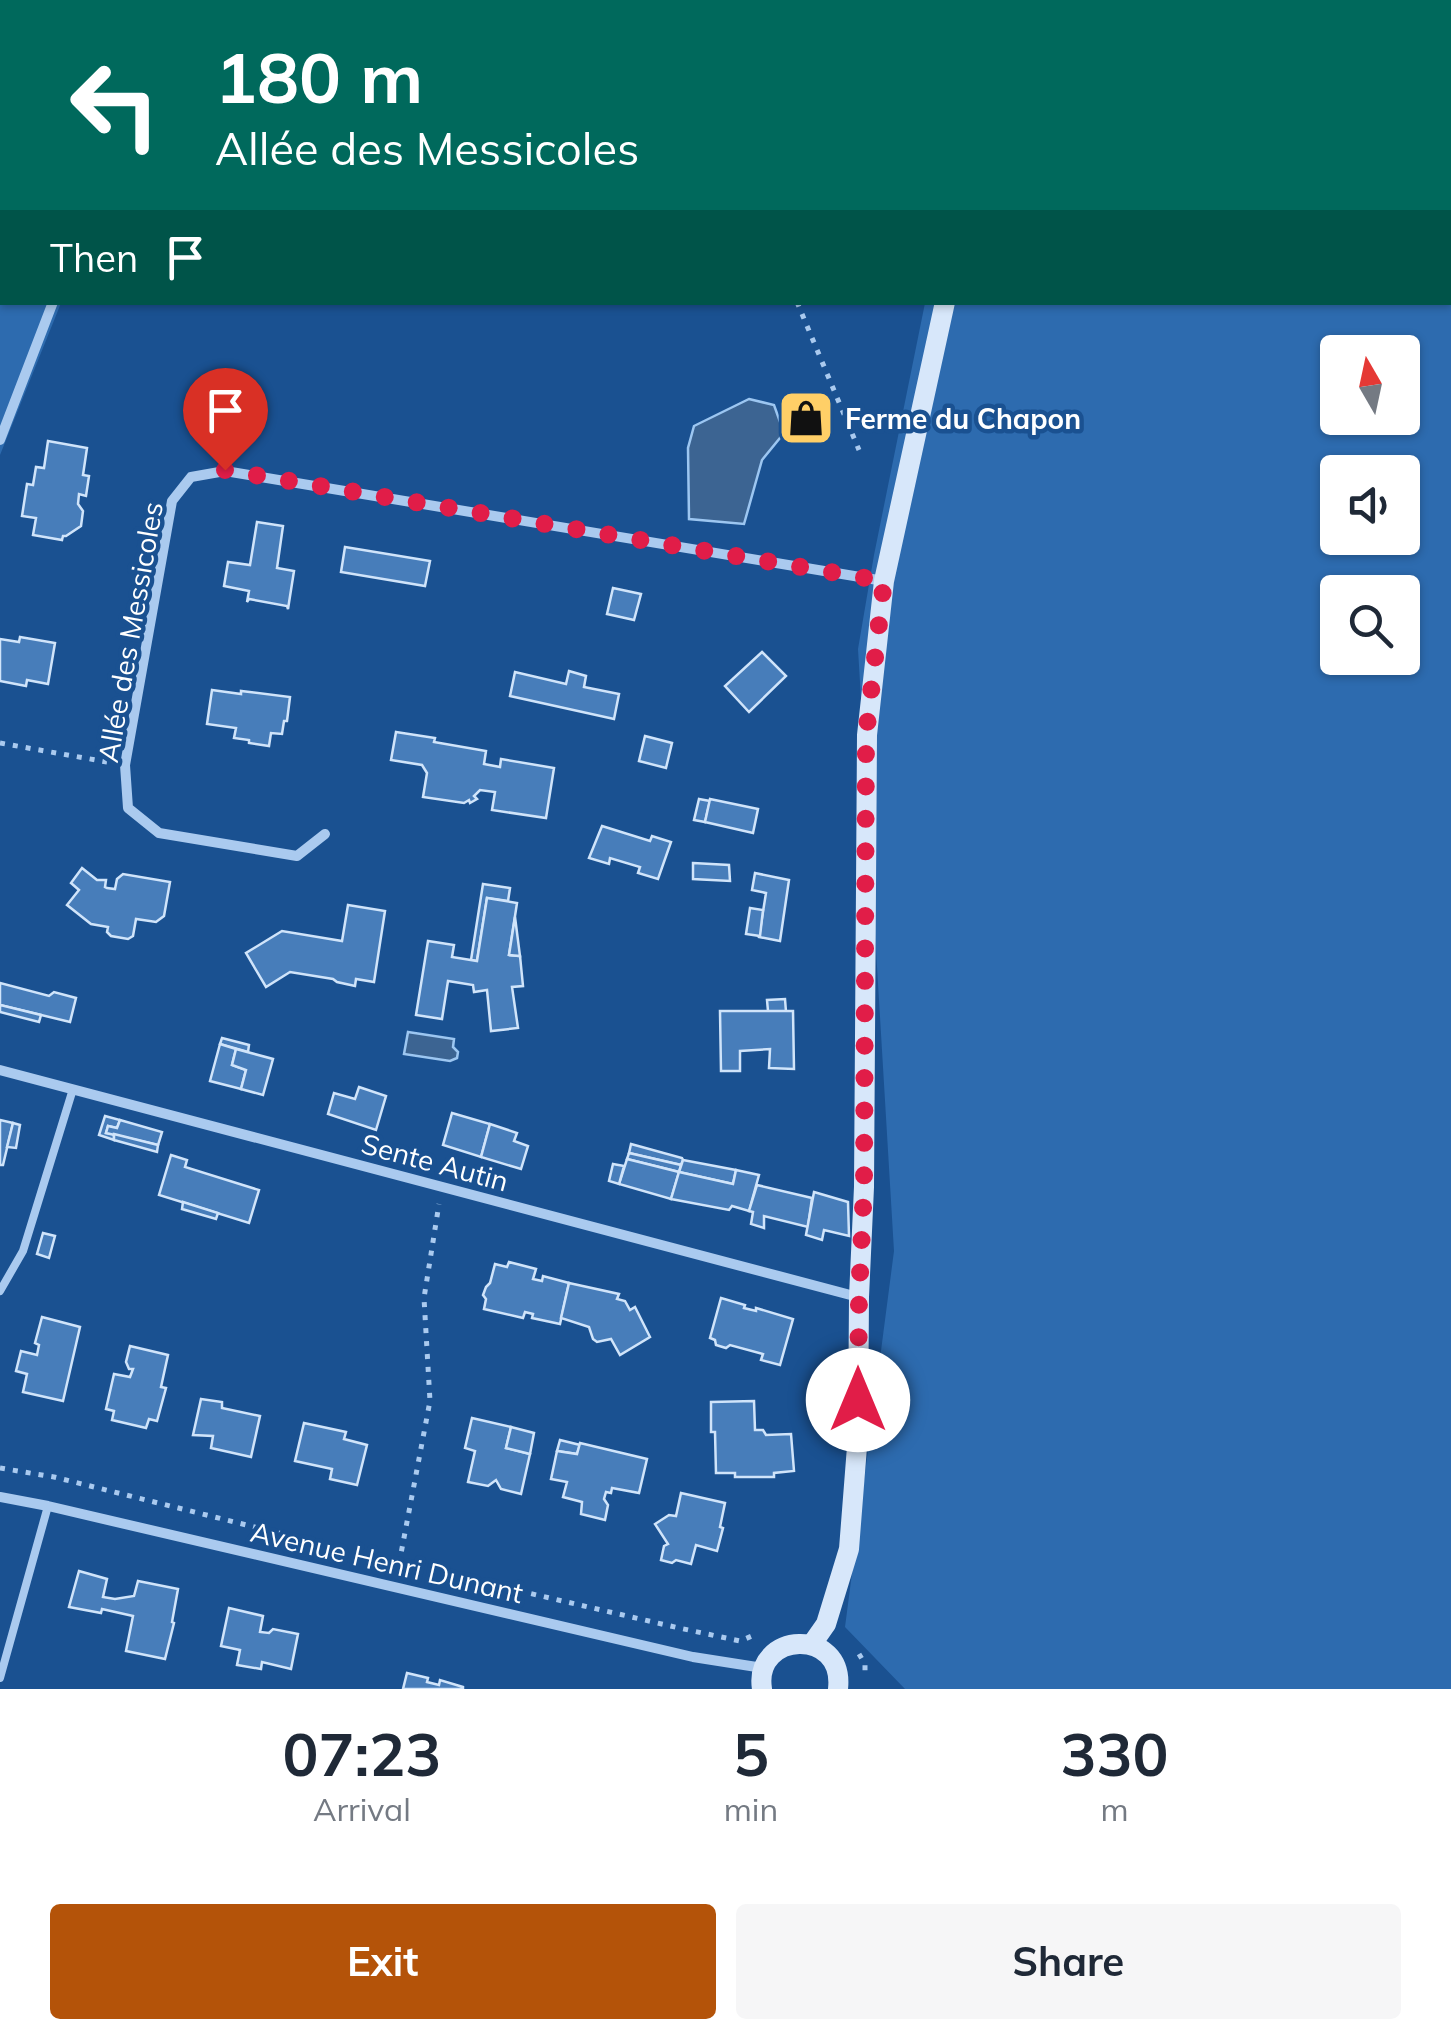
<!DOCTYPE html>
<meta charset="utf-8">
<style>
body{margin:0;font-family:Mulish,sans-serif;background:#f6f6f7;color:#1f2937;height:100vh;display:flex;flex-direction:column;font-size:38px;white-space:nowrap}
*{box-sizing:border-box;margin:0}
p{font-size:32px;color:#747a83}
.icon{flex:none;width:55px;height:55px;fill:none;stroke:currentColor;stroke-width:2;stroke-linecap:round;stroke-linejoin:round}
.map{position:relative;height:1689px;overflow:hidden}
.panel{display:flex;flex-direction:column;background:#fff;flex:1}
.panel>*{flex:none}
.banner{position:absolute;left:0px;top:0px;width:1452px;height:305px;box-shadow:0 2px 8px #0004;background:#00695c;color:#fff;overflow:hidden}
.needle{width:65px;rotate:351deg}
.buttons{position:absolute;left:1320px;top:335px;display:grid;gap:20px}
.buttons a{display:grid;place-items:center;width:100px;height:100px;border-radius:10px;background:#fff;box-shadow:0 2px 8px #0004;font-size:50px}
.pin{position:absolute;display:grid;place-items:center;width:85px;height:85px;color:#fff;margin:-102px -42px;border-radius:50% 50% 50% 0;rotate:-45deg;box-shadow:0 0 10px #0007}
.pin .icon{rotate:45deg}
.me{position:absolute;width:110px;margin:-55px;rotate:0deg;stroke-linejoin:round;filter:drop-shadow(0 0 8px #0008)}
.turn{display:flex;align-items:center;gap:35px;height:210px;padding:0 50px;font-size:45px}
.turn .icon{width:130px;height:130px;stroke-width:2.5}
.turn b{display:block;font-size:70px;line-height:85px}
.then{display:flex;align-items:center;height:95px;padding:0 50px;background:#0003;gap:20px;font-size:38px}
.eta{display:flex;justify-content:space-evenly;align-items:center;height:170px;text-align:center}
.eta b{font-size:60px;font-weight:700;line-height:70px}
.primary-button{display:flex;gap:20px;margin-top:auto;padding:20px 50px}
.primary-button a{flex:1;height:115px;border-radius:10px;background:#b45309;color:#fff;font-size:40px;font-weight:700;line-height:115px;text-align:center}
.primary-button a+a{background:#f6f6f7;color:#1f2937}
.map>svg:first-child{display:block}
</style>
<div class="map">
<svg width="1451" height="1689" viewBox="0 0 1451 1689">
<rect width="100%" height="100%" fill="#1a5191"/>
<!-- green -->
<g fill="#2d6baf" fill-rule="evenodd">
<polygon points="0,0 180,0 179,2 2,2 2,302 61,303 0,455"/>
<path d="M987,0H1451V1689H905L845,1627L894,1251L858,649L874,555L925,303L1450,302V2H987ZM1338,352H1402V418H1338ZM1338,472H1402V538H1338ZM1338,592H1402V658H1338Z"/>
</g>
<!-- water -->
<g fill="#3c6492" stroke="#9cc6f1" stroke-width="2.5">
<polygon points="749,399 774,405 784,433 762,460 744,524 689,519 688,448 694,426"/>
<polygon points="408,1032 454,1039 453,1047 458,1052 457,1058 450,1061 404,1054"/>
</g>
<!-- building -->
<g fill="#477dba" stroke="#d0e4fa" stroke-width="2.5">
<polygon points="234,0 323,0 322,2 233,2"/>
<polygon points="397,0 493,0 493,2 396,2"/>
<polygon points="808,396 822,432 805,440 789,404"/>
<polygon points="48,441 87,448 83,475 89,476 86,496 79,494 78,504 83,511 81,526 66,536 63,536 62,540 33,535 36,518 22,516 27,484 33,485 36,467 44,468"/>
<polygon points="257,522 283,526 277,568 294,571 288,609 287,606 249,599 247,602 249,591 224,586 228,562 250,565"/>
<polygon points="345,547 430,561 425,586 341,572"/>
<polygon points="613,588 641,594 634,620 607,614"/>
<polygon points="20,637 55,643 48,684 27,680 26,686 0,681 0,639 19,642"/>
<polygon points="762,652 786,676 749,712 725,686"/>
<polygon points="569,671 586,676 584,687 619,694 614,719 510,696 515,672 566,684"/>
<polygon points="212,690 241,694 241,691 290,697 287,721 284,721 282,734 271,733 269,746 249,743 249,740 234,738 236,728 207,724"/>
<polygon points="396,732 435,738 434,742 486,751 484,764 500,767 501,759 554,768 546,818 492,810 495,792 480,790 474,796 477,799 470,803 469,800 464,803 423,797 427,773 422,765 391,760"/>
<polygon points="645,736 672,743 666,768 639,761"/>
<polygon points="699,799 710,801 705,822 694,820"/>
<polygon points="710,799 758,809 753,833 705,822"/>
<polygon points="602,826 650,841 652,836 671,842 658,879 638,873 640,867 610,858 609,864 589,858"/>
<polygon points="693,863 729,865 730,881 693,879"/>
<polygon points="82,868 97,880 106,880 105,887 107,888 115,889 117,879 123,874 170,882 164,916 156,922 136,919 133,936 128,939 111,936 107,932 108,927 91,924 67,905 79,890 71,883"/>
<polygon points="755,873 789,880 780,941 759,937 766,893 752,890"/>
<polygon points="483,884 510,888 508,901 487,898 477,961 471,960"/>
<polygon points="487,898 517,903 509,955 520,956 523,986 512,987 518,1028 491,1031 487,990 474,992 473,985 448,981 442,1019 416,1015 428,941 454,945 452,957 477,961"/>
<polygon points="348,905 385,911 374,982 356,979 355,986 337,982 333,979 290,972 266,987 246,953 282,931 342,941"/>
<polygon points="750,908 763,910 760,936 746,934"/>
<polygon points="515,917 520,956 509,955"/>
<polygon points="0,983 49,996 54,992 76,998 70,1022 0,1005"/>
<polygon points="785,999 786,1012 768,1011 767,1000"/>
<polygon points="0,1005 41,1015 39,1022 0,1012"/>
<polygon points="720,1011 793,1011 794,1069 769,1068 770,1049 740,1051 740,1071 721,1071"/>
<polygon points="222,1038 249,1045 248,1052 220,1044"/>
<polygon points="220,1044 236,1049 232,1065 246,1070 241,1089 210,1081"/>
<polygon points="236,1049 273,1059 263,1095 241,1089 246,1070 232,1065"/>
<polygon points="359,1087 386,1096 376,1130 328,1114 334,1093 355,1099"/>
<polygon points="452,1113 490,1124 481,1157 443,1145"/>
<polygon points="105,1116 120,1120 117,1128 108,1126 106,1133 114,1134 114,1140 99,1135"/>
<polygon points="0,1120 13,1123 3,1165 0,1165"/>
<polygon points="120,1120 162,1132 158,1145 106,1133 108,1126 117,1128"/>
<polygon points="13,1123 20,1125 16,1148 7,1147"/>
<polygon points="490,1124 517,1133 514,1141 528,1146 521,1169 481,1157"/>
<polygon points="114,1134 158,1145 157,1152 114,1140"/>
<polygon points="631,1144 682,1158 683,1160 681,1165 629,1153"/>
<polygon points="629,1153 681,1165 679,1172 627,1159"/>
<polygon points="171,1155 187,1160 185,1167 259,1190 249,1223 159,1195"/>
<polygon points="627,1159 679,1172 671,1199 619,1184"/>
<polygon points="683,1160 736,1170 733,1184 679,1172"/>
<polygon points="613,1164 624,1166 619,1184 609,1181"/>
<polygon points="736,1170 759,1175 749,1211 732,1206 729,1210 671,1199 679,1172 733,1184"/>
<polygon points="757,1185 812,1198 808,1227 764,1216 764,1228 751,1224 753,1212 749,1211"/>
<polygon points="814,1192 848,1202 849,1236 824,1230 822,1240 806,1235"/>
<polygon points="183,1202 218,1213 216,1219 182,1209"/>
<polygon points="43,1233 55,1236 49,1258 37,1254"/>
<polygon points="509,1262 536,1269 533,1279 542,1281 543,1276 569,1283 560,1324 532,1318 533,1314 525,1312 523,1318 484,1309 486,1299 483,1295 486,1287 490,1283 495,1264 507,1267"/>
<polygon points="569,1283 619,1294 617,1299 625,1301 630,1310 635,1307 650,1337 620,1355 611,1339 597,1342 593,1339 589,1327 561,1318"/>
<polygon points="721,1298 745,1305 744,1308 756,1311 756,1308 793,1319 780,1365 761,1360 763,1354 730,1345 726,1348 716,1345 715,1340 710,1338"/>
<polygon points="42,1317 80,1327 63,1401 23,1392 27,1374 16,1371 21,1351 37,1355 39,1345 35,1343"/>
<polygon points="130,1346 168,1355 161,1387 166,1388 157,1421 149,1419 146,1428 112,1420 114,1411 106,1409 114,1374 130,1377 133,1369 129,1369 126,1362"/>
<polygon points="201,1399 222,1402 222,1408 260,1416 251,1457 211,1448 213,1436 193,1435"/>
<polygon points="754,1401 755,1430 763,1430 766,1435 791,1434 794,1471 774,1473 774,1477 735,1477 735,1473 716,1473 715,1432 711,1432 711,1402"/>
<polygon points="472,1418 511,1427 506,1448 530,1454 521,1494 501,1489 496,1480 488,1486 468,1482 475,1451 465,1448"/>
<polygon points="304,1423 346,1432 344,1439 367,1445 357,1485 330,1479 332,1469 295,1461"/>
<polygon points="511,1427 534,1433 530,1454 506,1448"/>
<polygon points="560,1440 580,1445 577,1454 557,1451"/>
<polygon points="580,1443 647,1459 639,1493 612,1488 611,1493 606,1492 604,1499 608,1505 605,1520 581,1514 582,1502 563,1497 567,1482 551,1479 557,1451 577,1454"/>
<polygon points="681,1493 725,1503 720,1527 723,1528 717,1551 696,1545 691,1564 676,1560 672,1563 661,1560 664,1546 668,1544 655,1524 669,1515 676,1516"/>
<polygon points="79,1571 107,1579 103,1597 115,1599 134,1596 138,1581 178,1589 172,1622 174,1623 165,1659 126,1651 133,1616 102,1609 101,1613 69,1607"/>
<polygon points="229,1608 263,1616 260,1632 269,1633 273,1629 298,1634 291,1669 262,1662 261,1669 237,1665 240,1650 221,1646"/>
<polygon points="407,1673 428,1678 427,1682 439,1685 440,1680 463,1687 463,1689 403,1689"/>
</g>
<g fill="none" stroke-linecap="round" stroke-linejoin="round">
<!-- path -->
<g stroke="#aacaef" stroke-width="5" stroke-dasharray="5 8" stroke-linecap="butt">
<polyline points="619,2 620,0"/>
<polyline points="797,302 859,450"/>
<polyline points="0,743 107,762"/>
<polyline points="0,1468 54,1477 399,1563 679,1628 740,1641 752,1636"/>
<polyline points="399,1564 430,1401 424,1298 439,1204"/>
<polyline points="859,1654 865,1664 865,1676"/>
</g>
<!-- lane -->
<g stroke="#aacaef" stroke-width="8">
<polyline points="0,1291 23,1251 73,1089"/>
<polyline points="0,1678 48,1506"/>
</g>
<!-- street -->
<g stroke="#aacaef" stroke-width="10">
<polyline points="169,2 170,0"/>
<polyline points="0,440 53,302"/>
<polyline points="325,834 297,856 159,833 128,808 125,765 172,501 191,477 225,471 884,581"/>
<polyline points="0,1070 858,1297"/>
<polyline points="0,1497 48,1506 693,1657 763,1668"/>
</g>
<!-- secondary -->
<g stroke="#d7e7fa" stroke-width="20">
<polyline points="1010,2 1011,0"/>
<polyline points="812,1644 826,1624 849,1549 858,1434 859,1297 864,1187 867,735 884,581 945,302"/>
<path d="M762,1689C753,1631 845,1627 838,1689"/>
</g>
</g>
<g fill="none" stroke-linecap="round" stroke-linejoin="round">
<!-- route -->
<polyline stroke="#e11d48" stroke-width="18" stroke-dasharray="0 32.4" points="225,470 884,581 866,735 864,1187 859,1297 858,1400"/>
</g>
<!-- icons -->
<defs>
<g id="shop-square" transform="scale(2.875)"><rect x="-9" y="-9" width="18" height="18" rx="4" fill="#ffcf67" stroke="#1a5191"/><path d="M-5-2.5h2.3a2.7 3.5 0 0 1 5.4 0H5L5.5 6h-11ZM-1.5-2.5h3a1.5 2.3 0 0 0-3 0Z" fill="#111"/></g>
</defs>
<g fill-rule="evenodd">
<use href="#shop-square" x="806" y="418"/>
</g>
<g text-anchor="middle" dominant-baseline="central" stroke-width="9" stroke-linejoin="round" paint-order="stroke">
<!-- poi labels -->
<g font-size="28" font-weight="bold" fill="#fff" stroke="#1a5191" text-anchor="start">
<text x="845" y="418">Ferme du Chapon</text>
</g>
<!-- street labels -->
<g font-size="28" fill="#fff" stroke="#1a5191">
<text transform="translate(130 632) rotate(-80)">Allée des Messicoles</text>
<text transform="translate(435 1162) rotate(15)">Sente Autin</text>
<text transform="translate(387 1562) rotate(13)">Avenue Henri Dunant</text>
</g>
</g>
</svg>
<div class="buttons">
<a><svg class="needle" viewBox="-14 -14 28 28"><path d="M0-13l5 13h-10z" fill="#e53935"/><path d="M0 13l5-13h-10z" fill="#747a83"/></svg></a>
<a><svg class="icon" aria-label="sound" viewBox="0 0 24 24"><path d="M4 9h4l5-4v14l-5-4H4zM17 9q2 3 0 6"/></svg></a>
<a><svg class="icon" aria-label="search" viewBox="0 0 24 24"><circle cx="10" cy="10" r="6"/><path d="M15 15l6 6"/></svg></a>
</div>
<div class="pin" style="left:225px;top:470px;background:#d93025"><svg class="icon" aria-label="arrive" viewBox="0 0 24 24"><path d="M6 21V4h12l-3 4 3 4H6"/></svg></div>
<svg class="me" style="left:858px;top:1400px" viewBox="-20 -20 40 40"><circle r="19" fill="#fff"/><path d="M0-13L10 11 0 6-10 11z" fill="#e11d48"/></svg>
<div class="banner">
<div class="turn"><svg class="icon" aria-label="left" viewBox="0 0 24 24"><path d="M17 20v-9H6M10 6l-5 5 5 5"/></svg><div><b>180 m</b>Allée des Messicoles</div></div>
<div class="then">Then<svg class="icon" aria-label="arrive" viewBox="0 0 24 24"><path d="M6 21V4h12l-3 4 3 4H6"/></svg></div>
</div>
</div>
<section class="panel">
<div class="eta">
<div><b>07:23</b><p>Arrival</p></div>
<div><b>5</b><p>min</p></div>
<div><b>330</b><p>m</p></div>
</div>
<div class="primary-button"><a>Exit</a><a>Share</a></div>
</section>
